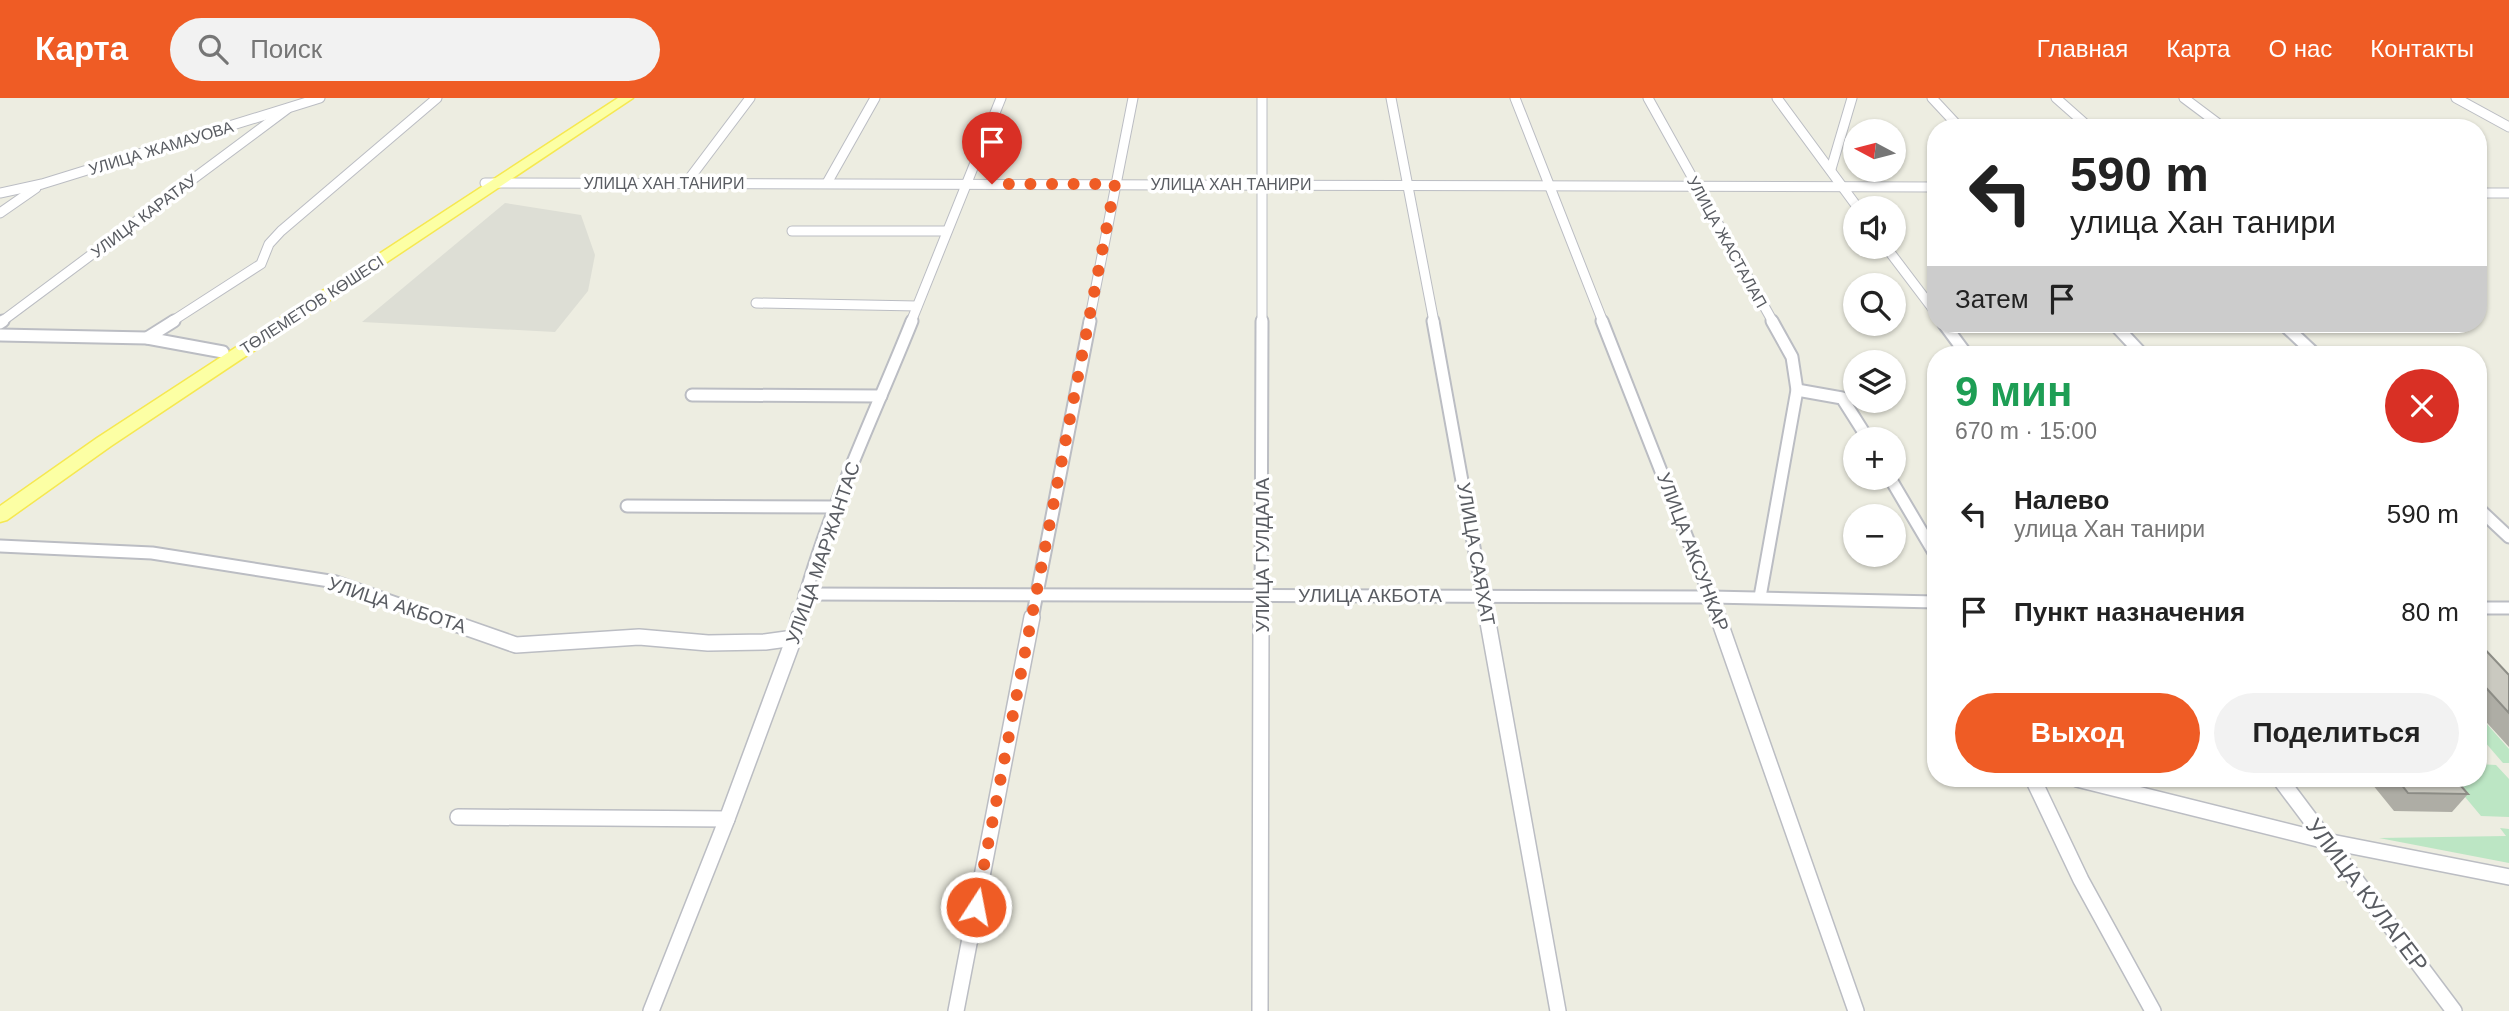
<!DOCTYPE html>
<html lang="ru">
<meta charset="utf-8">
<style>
body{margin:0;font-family:Arial,sans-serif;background:#f2f2f2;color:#222;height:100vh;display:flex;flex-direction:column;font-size:26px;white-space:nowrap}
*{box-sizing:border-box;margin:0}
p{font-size:23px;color:#767676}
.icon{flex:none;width:38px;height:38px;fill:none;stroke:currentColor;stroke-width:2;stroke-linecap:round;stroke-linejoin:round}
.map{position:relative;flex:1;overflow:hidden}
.details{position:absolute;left:1927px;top:248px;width:560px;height:441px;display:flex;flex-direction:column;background:#fff;border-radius:28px;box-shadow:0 2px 5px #0004}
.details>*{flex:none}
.banner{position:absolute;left:1927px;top:21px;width:560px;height:214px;border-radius:28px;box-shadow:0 2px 5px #0004;background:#fff;color:#222;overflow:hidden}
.needle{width:46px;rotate:277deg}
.fabs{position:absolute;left:1843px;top:21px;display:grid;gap:14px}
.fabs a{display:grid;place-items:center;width:63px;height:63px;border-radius:50%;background:#fff;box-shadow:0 2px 5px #0004;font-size:35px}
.pin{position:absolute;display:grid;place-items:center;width:60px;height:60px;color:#fff;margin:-72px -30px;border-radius:50% 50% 50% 0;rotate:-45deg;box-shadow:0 0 7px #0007}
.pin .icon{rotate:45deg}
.me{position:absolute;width:77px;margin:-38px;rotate:11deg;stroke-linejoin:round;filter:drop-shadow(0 0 5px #0008)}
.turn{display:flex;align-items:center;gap:24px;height:147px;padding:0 28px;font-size:32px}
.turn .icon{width:91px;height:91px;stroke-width:2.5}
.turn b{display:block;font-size:49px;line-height:60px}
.then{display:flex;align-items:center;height:66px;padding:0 28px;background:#0003;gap:14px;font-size:26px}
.round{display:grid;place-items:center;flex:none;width:74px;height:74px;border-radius:37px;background:#f2f2f2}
.overview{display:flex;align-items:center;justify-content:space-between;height:119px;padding:0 28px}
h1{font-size:42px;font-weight:700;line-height:52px;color:#1e9e55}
.primary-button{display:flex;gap:14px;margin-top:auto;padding:14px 28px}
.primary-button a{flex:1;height:80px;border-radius:42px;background:#ef5c25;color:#fff;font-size:28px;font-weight:700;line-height:80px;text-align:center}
.primary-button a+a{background:#f2f2f2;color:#222}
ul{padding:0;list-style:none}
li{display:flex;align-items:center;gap:21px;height:98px;padding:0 28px}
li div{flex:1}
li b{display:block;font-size:26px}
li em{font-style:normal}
header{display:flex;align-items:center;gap:42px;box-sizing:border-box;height:98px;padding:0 35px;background:#ef5c25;color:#fff}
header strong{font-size:33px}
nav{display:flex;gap:38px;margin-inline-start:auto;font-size:24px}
.search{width:490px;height:63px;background:#f2f2f2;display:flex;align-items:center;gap:18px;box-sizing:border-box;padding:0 24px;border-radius:38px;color:#767676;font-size:26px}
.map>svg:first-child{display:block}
</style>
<header>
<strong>Карта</strong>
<div class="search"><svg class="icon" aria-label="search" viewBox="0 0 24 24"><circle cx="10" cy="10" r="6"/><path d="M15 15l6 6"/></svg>Поиск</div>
<nav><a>Главная</a><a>Карта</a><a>О нас</a><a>Контакты</a></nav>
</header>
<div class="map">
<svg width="2509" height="913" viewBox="0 0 2509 913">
<rect width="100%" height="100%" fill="#edede1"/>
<!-- industrial -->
<polygon fill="#ddded5" points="505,105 581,117 595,157 588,193 555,234 362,224"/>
<!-- green -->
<g fill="#bce6c4">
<polygon points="2478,616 2509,651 2509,665 2503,665 2478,636"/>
<polygon points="2478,666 2496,667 2509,681 2509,719 2481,718 2450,681 2478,681"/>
<polygon points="2500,730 2509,731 2509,765 2379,740 2506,738"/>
</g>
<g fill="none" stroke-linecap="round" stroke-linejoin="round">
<!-- minor-far2 casing -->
<g stroke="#bbbdc3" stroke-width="11">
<g id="minor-far2">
<polyline points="1391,0 1434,224"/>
<polyline points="1515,0 1603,224"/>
<polyline points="1648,0 1773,224"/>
<polyline points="1777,0 1858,110"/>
<polyline points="1932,0 1960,30"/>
<polyline points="2056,0 2090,30"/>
<polyline points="2184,0 2224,30"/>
<polyline points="2456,0 2509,29"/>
<polyline points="1831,71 1852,0"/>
<polyline points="485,85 1936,89"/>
<polyline points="686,85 750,0"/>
<polyline points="827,85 875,0"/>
<polyline points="0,95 42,86 320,0"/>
<polyline points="2478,95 2509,95"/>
<polyline points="0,115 36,90"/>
<polyline points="792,133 946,133"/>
<polyline points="1886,149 1936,215"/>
<polyline points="756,205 917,208"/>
<polyline points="1,224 287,11"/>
<polyline points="171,224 261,166 269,146 281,133 437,0"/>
<polyline points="911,224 1001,0"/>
<polyline points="1089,224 1133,0"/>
<polyline points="1262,224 1262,0"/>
</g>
</g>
<!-- minor-far1 casing -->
<g stroke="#bbbdc3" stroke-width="15">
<g id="minor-far1">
<polyline points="1433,223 1487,521"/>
<polyline points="1602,223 1719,521"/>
<polyline points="0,225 3,223"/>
<polyline points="1944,226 1967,257"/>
<polyline points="2114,226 2143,257"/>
<polyline points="2283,226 2316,257"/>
<polyline points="0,237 147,240 223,254"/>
<polyline points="147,240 174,223"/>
<polyline points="1797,292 1842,300 1868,341"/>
<polyline points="692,297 881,298"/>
<polyline points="1890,380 1936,458"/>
<polyline points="627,408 837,409"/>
<polyline points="2478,410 2509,439"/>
<polyline points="0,448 152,455 336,484 441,521"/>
<polyline points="805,496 1711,499 1936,504"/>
<polyline points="1760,499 1797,292 1792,259 1772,223"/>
<polyline points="2478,510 2509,510"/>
<path d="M799,521C823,423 874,318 912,223"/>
<polyline points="1032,521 1090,223"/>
<polyline points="1261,521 1262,223"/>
</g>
</g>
<!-- minor casing -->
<g stroke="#bbbdc3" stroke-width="18">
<g id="minor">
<polyline points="436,519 516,547 639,539 708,545 765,544 794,540"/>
<polyline points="1487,519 1558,913"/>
<polyline points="1718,519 1856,913"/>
<polyline points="2033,681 2081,782 2153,913"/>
<polyline points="2077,681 2326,743 2509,779"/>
<polyline points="2280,681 2454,913"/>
<polyline points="458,719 727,721"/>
<polyline points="651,913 727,721 794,540 799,519"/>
<polyline points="956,913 1032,519"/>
<polyline points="1260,913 1261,519"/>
</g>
</g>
<!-- primary casing -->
<g stroke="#f6e851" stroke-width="3">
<polygon id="primary" points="618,0 633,0 111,348 7,422 0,424 0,408 97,340"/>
</g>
<!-- minor-far2 -->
<use href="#minor-far2" stroke="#fff" stroke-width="9"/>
<!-- minor-far1 -->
<use href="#minor-far1" stroke="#fff" stroke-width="11"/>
<!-- minor -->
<use href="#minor" stroke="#fff" stroke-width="15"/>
<!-- primary -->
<use href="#primary" fill="#fcffa4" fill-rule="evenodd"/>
</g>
<!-- wall -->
<g fill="#aeada5">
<polygon points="2478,544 2509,577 2509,649 2478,615"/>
<polygon points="2368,681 2455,681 2468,696 2452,714 2394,713"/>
</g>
<!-- building -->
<g fill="#cac9c0" stroke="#8d8d86" stroke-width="2">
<polygon points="2478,544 2509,577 2509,615 2478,581"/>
<polygon points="2397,681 2455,681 2468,696 2408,695"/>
</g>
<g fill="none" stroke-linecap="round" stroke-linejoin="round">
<!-- route -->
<polyline stroke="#ef5c25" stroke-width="12" stroke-dasharray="0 21.6" points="976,809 1115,86 992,86"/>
</g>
<g text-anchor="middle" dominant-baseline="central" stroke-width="7" stroke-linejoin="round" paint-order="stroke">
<!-- far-street labels -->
<g font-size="16" fill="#595c62" stroke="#fff">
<text transform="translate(161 50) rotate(-17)">УЛИЦА ЖАМАУОВА</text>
<text x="664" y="85">УЛИЦА ХАН ТАНИРИ</text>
<text x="1231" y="86">УЛИЦА ХАН ТАНИРИ</text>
<text transform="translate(144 118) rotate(-37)">УЛИЦА КАРАТАУ</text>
<text transform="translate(1727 144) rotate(61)">УЛИЦА ЖАСТАЛАП</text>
<text transform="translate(312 207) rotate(-33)">ТӨЛЕМЕТОВ КӨШЕСІ</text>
</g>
<!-- street labels -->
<g font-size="19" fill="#595c62" stroke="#fff">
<text transform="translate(1693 454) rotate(69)">УЛИЦА АКСУНКАР</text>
<text transform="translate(823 455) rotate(-71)">УЛИЦА МАРЖАНТАС</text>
<text transform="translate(1476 456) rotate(80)">УЛИЦА САЯХАТ</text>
<text transform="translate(1262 457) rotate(-90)">УЛИЦА ГУЛДАЛА</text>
<text x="1370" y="497">УЛИЦА АКБОТА</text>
<text transform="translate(397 507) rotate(18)">УЛИЦА АКБОТА</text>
</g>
<!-- near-street labels -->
<g font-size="23" fill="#595c62" stroke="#fff">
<text transform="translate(2367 797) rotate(53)">УЛИЦА КУЛАГЕР</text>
</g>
</g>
</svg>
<div class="fabs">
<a><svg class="needle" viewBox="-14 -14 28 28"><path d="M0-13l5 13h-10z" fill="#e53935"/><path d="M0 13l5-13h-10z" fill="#767676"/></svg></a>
<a><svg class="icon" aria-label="sound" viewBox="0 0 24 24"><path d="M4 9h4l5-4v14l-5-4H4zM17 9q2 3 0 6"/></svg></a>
<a><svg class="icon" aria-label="search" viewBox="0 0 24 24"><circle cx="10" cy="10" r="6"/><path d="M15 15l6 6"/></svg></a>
<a><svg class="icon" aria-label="layers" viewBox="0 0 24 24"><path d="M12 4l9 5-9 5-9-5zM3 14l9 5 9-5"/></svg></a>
<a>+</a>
<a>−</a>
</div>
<div class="pin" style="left:992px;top:86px;background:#d93025"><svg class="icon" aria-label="arrive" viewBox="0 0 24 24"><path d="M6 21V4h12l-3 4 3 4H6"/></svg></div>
<svg class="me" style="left:976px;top:809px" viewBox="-20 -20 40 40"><circle r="17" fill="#ef5c25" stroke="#fff" stroke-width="3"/><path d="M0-11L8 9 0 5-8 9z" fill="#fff"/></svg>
<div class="banner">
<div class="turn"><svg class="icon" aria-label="left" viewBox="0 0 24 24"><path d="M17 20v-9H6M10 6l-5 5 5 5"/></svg><div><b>590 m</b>улица Хан танири</div></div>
<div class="then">Затем<svg class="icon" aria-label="arrive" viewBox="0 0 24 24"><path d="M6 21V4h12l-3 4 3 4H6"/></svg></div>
</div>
<section class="details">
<div class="overview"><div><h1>9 мин</h1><p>670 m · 15:00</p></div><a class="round" style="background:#d93025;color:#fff"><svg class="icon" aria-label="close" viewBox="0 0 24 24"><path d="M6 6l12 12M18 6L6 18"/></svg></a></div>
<ul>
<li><svg class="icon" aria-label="left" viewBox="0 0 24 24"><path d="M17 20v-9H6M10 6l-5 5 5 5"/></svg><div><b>Налево</b><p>улица Хан танири</p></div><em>590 m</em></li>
<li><svg class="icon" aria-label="arrive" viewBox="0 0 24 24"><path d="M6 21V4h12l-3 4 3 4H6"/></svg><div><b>Пункт назначения</b></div><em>80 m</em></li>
</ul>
<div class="primary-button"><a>Выход</a><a>Поделиться</a></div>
</section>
</div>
